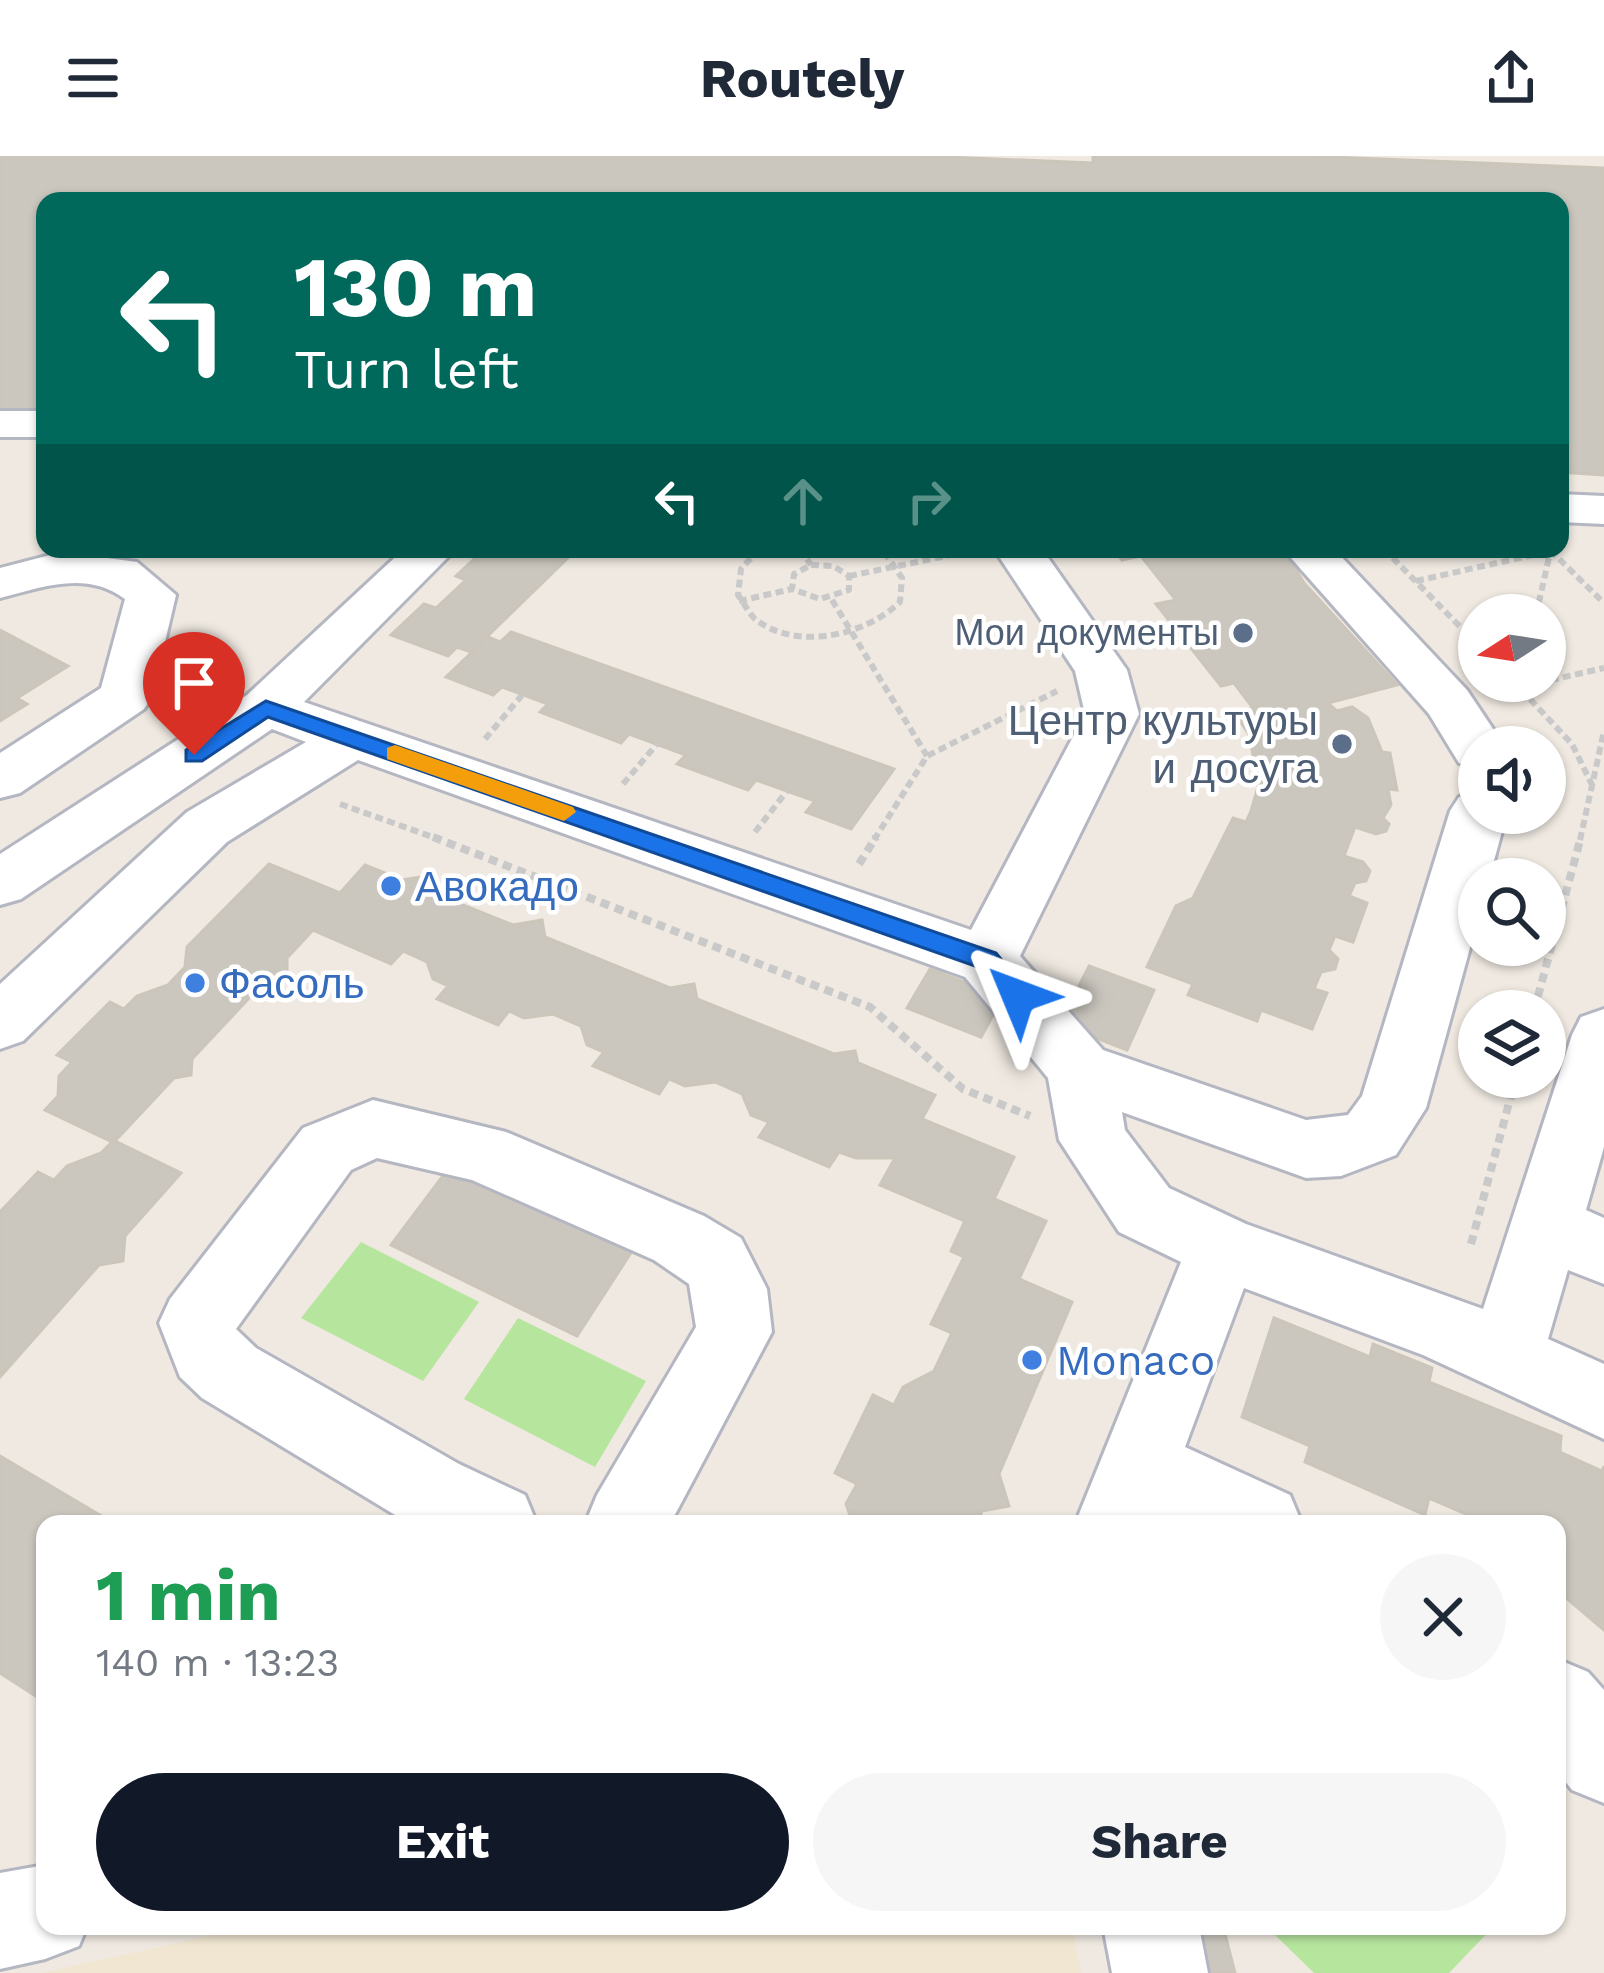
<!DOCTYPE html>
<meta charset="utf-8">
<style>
body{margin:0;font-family:"Work Sans",sans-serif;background:#f6f6f7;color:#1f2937;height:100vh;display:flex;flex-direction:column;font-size:45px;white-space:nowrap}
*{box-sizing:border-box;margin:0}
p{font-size:39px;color:#747a83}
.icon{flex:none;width:66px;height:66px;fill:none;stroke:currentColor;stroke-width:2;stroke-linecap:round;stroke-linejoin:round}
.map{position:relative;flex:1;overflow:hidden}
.panel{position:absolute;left:36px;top:1359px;width:1530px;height:420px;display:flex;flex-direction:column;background:#fff;border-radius:24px;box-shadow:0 3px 9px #0004}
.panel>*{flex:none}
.guide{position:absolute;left:36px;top:36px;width:1533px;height:366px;border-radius:24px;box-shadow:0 3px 9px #0004;background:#00695c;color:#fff;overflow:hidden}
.needle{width:78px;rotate:258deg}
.buttons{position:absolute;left:1458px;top:438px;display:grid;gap:24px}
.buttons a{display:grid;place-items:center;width:108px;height:108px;border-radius:50%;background:#fff;box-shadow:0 3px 9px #0004;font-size:60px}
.pin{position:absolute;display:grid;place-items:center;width:102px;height:102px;color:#fff;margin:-123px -51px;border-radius:50% 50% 50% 0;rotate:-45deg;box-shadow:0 0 12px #0007}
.pin .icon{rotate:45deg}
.me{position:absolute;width:132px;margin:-66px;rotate:314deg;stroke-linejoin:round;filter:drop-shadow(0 0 9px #0008)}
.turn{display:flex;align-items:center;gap:42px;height:252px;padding:0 60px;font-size:54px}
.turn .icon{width:156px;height:156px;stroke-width:2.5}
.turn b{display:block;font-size:84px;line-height:102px}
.lanes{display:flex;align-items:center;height:114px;padding:0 60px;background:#0003;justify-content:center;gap:60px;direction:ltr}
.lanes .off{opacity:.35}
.round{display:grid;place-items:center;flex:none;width:126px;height:126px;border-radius:63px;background:#f6f6f7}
.summary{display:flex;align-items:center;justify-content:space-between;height:204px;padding:0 60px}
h1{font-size:72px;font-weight:700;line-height:90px;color:#1e9e55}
.cta{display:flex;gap:24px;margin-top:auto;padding:24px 60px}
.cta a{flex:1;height:138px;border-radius:72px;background:#111827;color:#fff;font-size:48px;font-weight:700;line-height:138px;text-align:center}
.cta a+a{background:#f6f6f7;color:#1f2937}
header{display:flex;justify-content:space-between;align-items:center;height:156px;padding:0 60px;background:#fff;font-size:54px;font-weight:700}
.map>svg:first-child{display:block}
</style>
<header><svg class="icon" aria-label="menu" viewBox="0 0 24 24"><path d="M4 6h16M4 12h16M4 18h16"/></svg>Routely<svg class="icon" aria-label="share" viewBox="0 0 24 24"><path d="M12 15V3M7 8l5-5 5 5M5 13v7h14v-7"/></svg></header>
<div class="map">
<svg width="1604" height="1817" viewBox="0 0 1604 1817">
<rect width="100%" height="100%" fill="#efe9e1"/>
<!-- education -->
<polygon fill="#f0e6d1" points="253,1770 1072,1770 1081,1817 42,1817"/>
<!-- green -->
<g fill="#b6e59e">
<polygon points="361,1086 479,1146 423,1225 301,1162"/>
<polygon points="518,1162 646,1225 595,1311 464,1243"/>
<polygon points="1266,1770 1494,1770 1449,1817 1314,1817"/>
</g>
<!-- building -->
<g fill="#cbc7bf" stroke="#cbc5ba" stroke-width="3">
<polygon points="0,0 922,0 1093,7 1093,0 1306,0 1604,12 1604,319 1560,316 1560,45 45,45 45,259 0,259"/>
<polygon points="485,393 577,393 471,496 457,491 448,500 391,479 424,448 436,452 466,424 456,420"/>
<polygon points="1113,393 1284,393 1304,427 1397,529 1328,547 1337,555 1352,551 1368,562 1382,596 1390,597 1397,634 1388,633 1391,649 1383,662 1389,668 1386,675 1376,678 1355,671 1344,700 1363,706 1370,715 1366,725 1355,727 1349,740 1367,747 1353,786 1335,780 1329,794 1338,803 1335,813 1321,816 1314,833 1327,837 1312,873 1261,854 1257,865 1188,839 1193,828 1147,811 1176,750 1193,742 1233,662 1246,666 1251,655 1258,631 1250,580 1234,556 1253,552 1234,527 1221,530 1156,448 1176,444 1141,400 1122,404"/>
<polygon points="0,474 68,510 17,542 27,548 0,565"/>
<polygon points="511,476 894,613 851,673 806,656 815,645 787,635 756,624 748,634 677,608 686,599 629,578 621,587 540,556 548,548 502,531 493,539 446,521 488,481 500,486"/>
<polygon points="269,708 340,737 365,709 402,724 433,719 433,737 513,769 542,764 545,781 670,832 694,828 697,843 834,898 855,895 858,907 935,939 922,963 1014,1001 994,1043 1046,1065 1019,1123 1072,1146 999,1318 1009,1350 982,1355 977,1368 853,1368 846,1348 857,1328 835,1317 873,1239 894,1249 903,1231 934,1215 952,1177 931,1168 964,1101 951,1095 965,1065 880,1029 895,1002 856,1002 839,996 829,1011 759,981 769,966 751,959 742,938 715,926 685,930 669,923 659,938 593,910 604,896 587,889 581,870 553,858 524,862 509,855 498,869 437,843 448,830 433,823 427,806 403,795 391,808 313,774 287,802 287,821 266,824 192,903 191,919 174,922 115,985 181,1017 125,1080 123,1105 99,1109 0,1221 0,1056 38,1016 54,1024 67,1010 101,997 112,986 45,954 58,940 59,920 72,906 57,899 110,846 124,853 137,840 168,829 185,811 187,791"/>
<polygon points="1089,810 1154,834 1127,894 1060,868"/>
<polygon points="930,813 1003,841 981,881 907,852"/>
<polygon points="454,1005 636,1089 577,1180 391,1089"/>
<polygon points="1274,1162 1370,1201 1373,1188 1432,1212 1429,1226 1561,1280 1560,1296 1602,1315 1604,1310 1604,1474 1557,1434 1557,1368 1489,1368 1429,1342 1425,1359 1305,1306 1310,1290 1242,1261"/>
<polygon points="0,1300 115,1368 45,1368 45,1546 0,1517"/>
<polygon points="1158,1770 1223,1770 1235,1817 1169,1817"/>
</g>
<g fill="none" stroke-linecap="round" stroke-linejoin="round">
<!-- minor casing -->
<g stroke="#b4b7c1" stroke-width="6">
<g id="minor">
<rect x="0" y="255" width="45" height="26"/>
<polygon points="1560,338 1604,340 1604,368 1560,366"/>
<polygon points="404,393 456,393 304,546 971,774 1085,558 1075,515 994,393 1042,393 1127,514 1139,558 1020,800 1103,894 1306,964 1348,959 1362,940 1450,655 1459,641 1479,635 1479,657 1507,657 1489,723 1479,723 1479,759 1426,952 1396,999 1341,1020 1306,1022 1122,956 1125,974 1169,1032 1246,1068 1483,1153 1572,879 1581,861 1604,853 1604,991 1586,1054 1604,1062 1604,1128 1568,1114 1548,1183 1604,1208 1604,1283 1423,1199 1244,1132 1185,1291 1290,1339 1302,1368 1173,1368 1159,1361 1157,1368 1075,1368 1181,1106 1119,1076 1059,984 1048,922 965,821 358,604 227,686 23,885 0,893 0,828 187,656 306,586 272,573 21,743 0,749 0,698 247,539"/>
<polygon points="1283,393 1334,393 1467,534 1505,591 1479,591 1479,613 1459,607 1429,558"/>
<path d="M62,396L137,406L176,439L152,541L144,553L20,637L0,642V597L101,532L125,443C86,414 43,431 0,442V412Z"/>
<polygon points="373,944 506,976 704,1060 741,1082 767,1133 772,1176 670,1368 585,1368 597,1339 696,1171 689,1128 654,1104 472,1024 377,1002 351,1014 236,1173 256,1192 459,1308 525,1339 537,1368 410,1368 202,1242 180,1221 159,1167 170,1143 303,972"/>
<polygon points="1557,1503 1588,1516 1604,1534 1604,1647 1572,1634 1557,1615"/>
<polygon points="45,1709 45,1770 87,1770 79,1790 45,1803 0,1813 0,1717"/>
<polygon points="1103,1770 1199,1770 1208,1817 1112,1817"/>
</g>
</g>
<!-- path-far1 -->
<g stroke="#c9c9c9" stroke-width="6" stroke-dasharray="8 4.5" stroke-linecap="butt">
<path d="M759,393L741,413L738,439C743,446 749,457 755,463C797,496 866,479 900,446L902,422L882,393"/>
<polyline points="800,393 811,409"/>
<polyline points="1384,393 1479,490"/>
<polygon points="811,409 833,410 849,420 849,434 820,443 792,433 794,418"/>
<polyline points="849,420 971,395"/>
<polyline points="1416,425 1551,395 1604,447"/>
<polyline points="832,444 927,600"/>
<polyline points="739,445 792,433"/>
<polyline points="1536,459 1550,397"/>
<polyline points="1513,525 1572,588 1594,633"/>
<polyline points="1521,525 1520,531 1604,512"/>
<polyline points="485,583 523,538"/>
<polyline points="623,628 657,588"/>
<polyline points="340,648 441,684"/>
<polyline points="755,676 787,635"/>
<polyline points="874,684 927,600 1057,535"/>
<polyline points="1580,684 1604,575"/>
</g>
<!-- path -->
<g stroke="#c9c9c9" stroke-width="8" stroke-dasharray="9 6" stroke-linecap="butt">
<polyline points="433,681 870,851 963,933 1030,960"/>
<polyline points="859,708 876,681"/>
<polyline points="1534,855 1581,681"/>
<polyline points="1471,1088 1516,921"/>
</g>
<!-- minor -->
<use href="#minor" fill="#fff" fill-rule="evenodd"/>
</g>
<!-- route -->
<polygon fill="#1a73e8" stroke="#114b97" stroke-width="3" points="266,545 996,797 1031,840 1028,848 1009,848 978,811 268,561 202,605 186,605 186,594"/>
<!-- slow -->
<polygon fill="#f59e0b" points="395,589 573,651 576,656 564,665 387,603 387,592"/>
<!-- markers -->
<g fill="#5c6f8a" stroke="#fff" stroke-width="4.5">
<circle cx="1243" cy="477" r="12"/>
<circle cx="1342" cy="588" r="12"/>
</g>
<g fill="#3f7fe0" stroke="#fff" stroke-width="4.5">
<circle cx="391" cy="730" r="12"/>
<circle cx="195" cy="827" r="12"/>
<circle cx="1032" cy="1204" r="12"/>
</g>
<g text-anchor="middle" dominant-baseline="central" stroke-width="9" stroke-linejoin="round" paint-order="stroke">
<!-- far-service labels -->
<g font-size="36" fill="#4e5e75" stroke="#fff" text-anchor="end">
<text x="1219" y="477">Мои документы</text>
</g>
<!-- service labels -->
<g font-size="42" fill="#4e5e75" stroke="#fff" text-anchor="end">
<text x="1318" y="564">Центр культуры<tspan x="1318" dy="48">и досуга</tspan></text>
</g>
<!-- shop labels -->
<g font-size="42" fill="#366cbe" stroke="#fff" text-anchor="start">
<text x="415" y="730">Авокадо</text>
<text x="219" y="827">Фасоль</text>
<text x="1056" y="1204">Monaco</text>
</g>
</g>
</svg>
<div class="buttons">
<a><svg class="needle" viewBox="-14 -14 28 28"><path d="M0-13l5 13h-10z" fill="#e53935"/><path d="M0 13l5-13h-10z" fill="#747a83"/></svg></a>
<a><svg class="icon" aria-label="sound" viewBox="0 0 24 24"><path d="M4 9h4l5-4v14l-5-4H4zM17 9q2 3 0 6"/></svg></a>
<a><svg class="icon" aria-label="search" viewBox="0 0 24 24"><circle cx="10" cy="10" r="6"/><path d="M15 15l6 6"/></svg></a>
<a><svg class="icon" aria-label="layers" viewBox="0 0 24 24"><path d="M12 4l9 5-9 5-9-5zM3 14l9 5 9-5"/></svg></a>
</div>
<div class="pin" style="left:194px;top:599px;background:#d93025"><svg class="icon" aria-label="arrive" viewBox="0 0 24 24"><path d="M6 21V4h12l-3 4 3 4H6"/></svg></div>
<svg class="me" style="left:1018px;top:840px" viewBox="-20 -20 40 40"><path d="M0-17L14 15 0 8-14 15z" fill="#1a73e8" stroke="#fff" stroke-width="4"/></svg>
<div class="guide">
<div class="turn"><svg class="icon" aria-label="left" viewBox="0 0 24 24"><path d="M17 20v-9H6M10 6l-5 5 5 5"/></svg><div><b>130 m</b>Turn left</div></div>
<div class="lanes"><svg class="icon" aria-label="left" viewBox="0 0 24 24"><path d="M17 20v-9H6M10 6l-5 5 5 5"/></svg><svg class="icon off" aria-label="ahead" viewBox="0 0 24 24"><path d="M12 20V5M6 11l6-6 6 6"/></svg><svg class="icon off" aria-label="right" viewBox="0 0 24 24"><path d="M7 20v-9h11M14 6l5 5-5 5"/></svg></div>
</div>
<section class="panel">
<div class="summary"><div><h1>1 min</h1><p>140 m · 13:23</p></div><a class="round"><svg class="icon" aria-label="close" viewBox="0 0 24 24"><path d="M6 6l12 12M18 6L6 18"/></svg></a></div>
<div class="cta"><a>Exit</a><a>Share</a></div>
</section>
</div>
